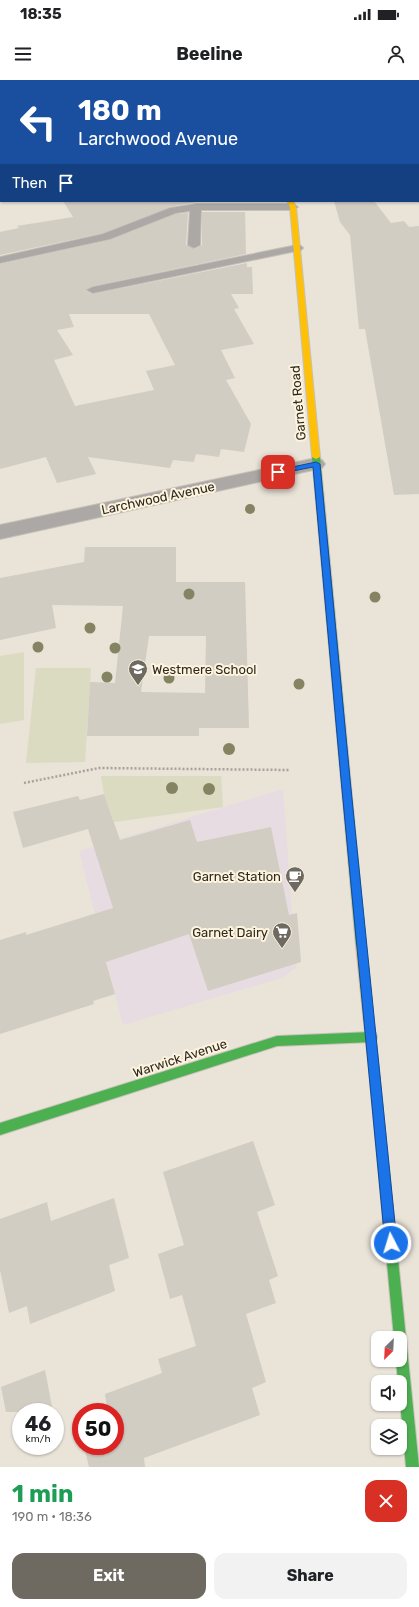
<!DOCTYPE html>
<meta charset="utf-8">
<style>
body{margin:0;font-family:Rubik,sans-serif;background:#f2f2f2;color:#202124;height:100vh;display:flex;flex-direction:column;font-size:15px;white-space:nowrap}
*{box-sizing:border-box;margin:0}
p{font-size:13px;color:#757577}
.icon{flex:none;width:22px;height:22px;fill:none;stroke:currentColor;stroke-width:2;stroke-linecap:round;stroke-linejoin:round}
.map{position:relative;height:1387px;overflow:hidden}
.panel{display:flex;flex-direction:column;background:#fff;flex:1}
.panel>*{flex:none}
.hud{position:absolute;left:0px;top:0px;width:419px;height:122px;box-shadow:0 1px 3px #0004;background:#1a4fa0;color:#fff;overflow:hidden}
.needle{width:26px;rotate:204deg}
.fabs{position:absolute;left:371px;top:1251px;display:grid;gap:8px}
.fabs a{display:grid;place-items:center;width:36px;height:36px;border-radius:8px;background:#fff;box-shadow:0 1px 3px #0004;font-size:20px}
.speed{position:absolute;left:12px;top:1323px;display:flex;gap:8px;font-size:20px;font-weight:700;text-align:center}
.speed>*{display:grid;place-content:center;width:52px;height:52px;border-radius:50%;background:#fff;box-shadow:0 1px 3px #0004;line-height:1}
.speed small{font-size:10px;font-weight:400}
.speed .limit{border:6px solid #d22;background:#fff;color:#111}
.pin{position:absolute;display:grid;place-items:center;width:34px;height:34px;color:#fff;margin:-17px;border-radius:8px;box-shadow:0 2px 6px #0006}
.me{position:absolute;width:44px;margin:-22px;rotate:355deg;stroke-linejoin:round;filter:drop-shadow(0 0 3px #0008)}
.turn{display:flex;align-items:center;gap:14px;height:84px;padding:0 12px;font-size:18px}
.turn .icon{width:52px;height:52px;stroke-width:2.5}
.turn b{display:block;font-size:28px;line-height:34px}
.then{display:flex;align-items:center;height:38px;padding:0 12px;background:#0003;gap:8px;font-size:15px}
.round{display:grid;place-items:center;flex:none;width:42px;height:42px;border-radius:12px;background:#f2f2f2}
.summary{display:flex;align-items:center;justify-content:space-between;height:68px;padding:0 12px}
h1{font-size:24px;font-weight:700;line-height:30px;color:#1e9e55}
.primary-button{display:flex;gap:8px;margin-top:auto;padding:8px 12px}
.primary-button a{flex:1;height:46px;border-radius:12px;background:#6f6a61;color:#fff;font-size:16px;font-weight:700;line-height:46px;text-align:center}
.primary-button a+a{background:#f2f2f2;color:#202124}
.status{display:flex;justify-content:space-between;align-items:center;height:28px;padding:0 20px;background:#fff;direction:ltr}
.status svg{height:11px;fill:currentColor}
header{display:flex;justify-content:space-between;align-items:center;height:52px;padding:0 12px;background:#fff;font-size:18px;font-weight:700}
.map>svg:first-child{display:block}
</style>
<div class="status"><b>18:35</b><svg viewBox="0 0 49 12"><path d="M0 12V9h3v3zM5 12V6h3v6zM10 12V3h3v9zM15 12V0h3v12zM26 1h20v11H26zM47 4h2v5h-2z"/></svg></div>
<header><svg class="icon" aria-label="menu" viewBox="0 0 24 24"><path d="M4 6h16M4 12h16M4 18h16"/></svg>Beeline<svg class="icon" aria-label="person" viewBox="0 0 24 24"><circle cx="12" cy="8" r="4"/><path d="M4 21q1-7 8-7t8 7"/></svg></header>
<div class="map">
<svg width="419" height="1387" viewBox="0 0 419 1387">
<rect width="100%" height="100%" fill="#e9e3d8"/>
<!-- commercial -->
<polygon fill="#e7dce2" points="283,709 296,888 281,898 123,945 79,771"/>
<!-- green -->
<g fill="#dbdbc2">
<polygon points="24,572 24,640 0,644 0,576"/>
<polygon points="36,588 91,588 85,682 26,683"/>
<polygon points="101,696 221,696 223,727 114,742 104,714"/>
</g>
<!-- building -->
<g fill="#d1cdc3" fill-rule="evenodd">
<polygon points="63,121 244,121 244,122 196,122 170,127 103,153 0,175 0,152 19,148 17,146 73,137"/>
<polygon points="334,121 374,121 391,143 404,141 409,147 419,146 419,414 394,415 365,249 359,249 350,155 340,142"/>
<path d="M202,132H245L246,174L93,206L86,211L93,214L247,183V187H252L253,214H231L239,228L234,229L254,264L221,270L235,298L226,300L251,344L244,372L221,369L219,377L196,374L194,382L173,380L170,388L88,377L96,394L57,403L46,377L0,389V184L110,160L176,134L188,133L186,165L195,169L202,165ZM69,234H149L175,285L146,291L154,310L75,326L54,280L73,275L57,250L74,247Z"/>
<path d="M85,467H176V502H245L249,648H199V656H87L90,602L115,603L123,526L52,525L56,548L0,560V498L84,482ZM149,556H206L205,613L141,612Z"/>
<polygon points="104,714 120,760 190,740 197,762 271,747 289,835 297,833 301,882 208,911 189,854 106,882 115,914 93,921 94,924 0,954 0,860 26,852 26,855 113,828 88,749 23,768 13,732 78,716 80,720"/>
<polygon points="253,1061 275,1125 257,1132 278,1196 269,1200 276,1223 246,1234 266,1302 252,1308 260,1335 144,1378 145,1387 89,1387 84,1366 115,1366 115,1332 94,1332 107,1327 105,1314 162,1293 158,1279 196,1266 182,1215 170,1219 158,1174 184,1165 163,1092"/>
<polygon points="114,1118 129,1178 109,1185 115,1211 30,1244 27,1226 9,1233 0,1190 0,1139 47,1122 51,1141"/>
<polygon points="45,1290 53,1332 6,1332 1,1307"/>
</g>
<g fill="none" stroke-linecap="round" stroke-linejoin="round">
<!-- lane casing -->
<g stroke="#c6c1b9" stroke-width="2">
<g id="lane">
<polygon points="196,124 293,124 298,127 293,130 201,130 200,165 194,168 188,165 190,131 176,133 110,159 0,183 0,177 103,154 170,128"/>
<polygon points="297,165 301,166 303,168 301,170 93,213 87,210 93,207"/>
</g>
</g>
<!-- street casing -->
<g stroke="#c6c1b9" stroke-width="2">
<g id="street">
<polygon points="0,54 1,54 0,63"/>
<polygon points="316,378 322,380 325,384 322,388 0,459 0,445"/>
</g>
</g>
<!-- fast casing -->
<g stroke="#c6c1b9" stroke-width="2">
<g id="fast">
<polygon points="418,117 419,118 419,122 417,121"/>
<polygon points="313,375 319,375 320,377 366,866 365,869 361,871 357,869 356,866 312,377"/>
<polygon points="372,952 376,953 377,957 376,961 372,962 277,966 0,1055 0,1043 277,956"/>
<polygon points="374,986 378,987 379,991 419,1387 406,1387 400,1321 400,1302 398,1302 396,1280 400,1280 400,1258 394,1258 369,991 370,987"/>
</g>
</g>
<!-- slow casing -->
<g stroke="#c6c1b9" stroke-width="2">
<g id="slow">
<rect x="239" y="0" width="5" height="1"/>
<polygon points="287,121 293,121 296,127 320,377 316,379 312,377 290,127"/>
<polygon points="361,861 365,863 366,866 379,991 378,995 374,996 370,995 369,991 356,866 357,863"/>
</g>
</g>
<!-- path-far1 -->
<g stroke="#a6a29e" stroke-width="1.5" stroke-dasharray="1 1" stroke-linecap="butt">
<polyline points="280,0 282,1"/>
<polyline points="418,38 419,40"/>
</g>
<!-- path -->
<polyline stroke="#a6a29e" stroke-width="2.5" stroke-dasharray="2 2" stroke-linecap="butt" points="24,703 99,688 289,690"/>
<!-- lane -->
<use href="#lane" fill="#aca8a5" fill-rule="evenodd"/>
<!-- street -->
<use href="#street" fill="#aca8a5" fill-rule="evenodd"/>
<!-- fast -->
<use href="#fast" fill="#4caf50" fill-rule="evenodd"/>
<!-- slow -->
<use href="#slow" fill="#ffc107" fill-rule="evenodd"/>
</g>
<!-- trees -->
<g fill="#858462">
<circle cx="250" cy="429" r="5"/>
<circle cx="189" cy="514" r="5.5"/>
<circle cx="375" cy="517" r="5.5"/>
<circle cx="90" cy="548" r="5.5"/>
<circle cx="38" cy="567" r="5.5"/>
<circle cx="115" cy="568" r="5.5"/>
<circle cx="107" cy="597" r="5.5"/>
<circle cx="169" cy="598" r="5.5"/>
<circle cx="299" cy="604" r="5.5"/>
<circle cx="229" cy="669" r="6"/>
<circle cx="172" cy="708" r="6"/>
<circle cx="209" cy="709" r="6"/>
</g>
<!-- route -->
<polygon fill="#1a73e8" stroke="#114b97" points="316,382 320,384 350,699 397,1163 395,1167 391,1169 387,1167 385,1163 341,699 313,387 278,394 275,392 278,390"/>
<!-- icons -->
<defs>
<g id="school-pin" transform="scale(1)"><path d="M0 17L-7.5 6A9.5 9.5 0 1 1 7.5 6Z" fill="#6f6a61" stroke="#fef3dd"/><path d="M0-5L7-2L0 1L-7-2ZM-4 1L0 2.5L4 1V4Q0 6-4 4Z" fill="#fff"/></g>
<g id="cafe-pin" transform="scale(1)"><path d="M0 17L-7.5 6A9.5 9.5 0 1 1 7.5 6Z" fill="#6f6a61" stroke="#fef3dd"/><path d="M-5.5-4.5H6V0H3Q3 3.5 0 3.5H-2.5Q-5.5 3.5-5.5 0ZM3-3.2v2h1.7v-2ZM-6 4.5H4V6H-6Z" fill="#fff"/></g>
<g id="supermarket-pin" transform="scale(1)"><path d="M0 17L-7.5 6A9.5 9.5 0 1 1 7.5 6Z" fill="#6f6a61" stroke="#fef3dd"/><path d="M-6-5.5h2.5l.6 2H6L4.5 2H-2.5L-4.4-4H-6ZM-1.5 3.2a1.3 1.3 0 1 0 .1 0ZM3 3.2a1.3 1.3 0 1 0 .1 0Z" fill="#fff"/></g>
</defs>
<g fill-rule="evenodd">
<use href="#school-pin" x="138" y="589"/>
<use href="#cafe-pin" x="295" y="796"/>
<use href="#supermarket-pin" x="282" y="852"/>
</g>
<g text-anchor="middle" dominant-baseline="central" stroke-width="4" stroke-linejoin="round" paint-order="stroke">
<!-- street labels -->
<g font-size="13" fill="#2d2921" stroke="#fef3dd">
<text transform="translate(298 323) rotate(-95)">Garnet Road</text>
<text transform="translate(158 418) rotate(-12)">Larchwood Avenue</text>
<text transform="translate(180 978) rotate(-18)">Warwick Avenue</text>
</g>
<!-- poi labels -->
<g font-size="13" fill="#2d2921" stroke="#fef3dd" text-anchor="end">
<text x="152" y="589" text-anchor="start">Westmere School</text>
<text x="281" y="796">Garnet Station</text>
<text x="268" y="852">Garnet Dairy</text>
</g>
</g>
</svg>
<div class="fabs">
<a><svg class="needle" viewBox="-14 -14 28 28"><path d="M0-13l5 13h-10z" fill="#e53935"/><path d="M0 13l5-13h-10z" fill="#757577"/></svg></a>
<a><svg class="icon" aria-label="sound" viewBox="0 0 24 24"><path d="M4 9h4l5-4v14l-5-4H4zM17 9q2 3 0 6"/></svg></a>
<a><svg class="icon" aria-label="layers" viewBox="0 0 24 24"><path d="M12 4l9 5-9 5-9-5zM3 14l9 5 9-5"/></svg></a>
</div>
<div class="speed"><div>46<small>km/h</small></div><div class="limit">50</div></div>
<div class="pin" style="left:278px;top:392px;background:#d93025"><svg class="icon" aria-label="arrive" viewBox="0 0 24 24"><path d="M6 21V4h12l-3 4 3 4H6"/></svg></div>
<svg class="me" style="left:391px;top:1163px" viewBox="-20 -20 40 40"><circle r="17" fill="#1a73e8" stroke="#fff" stroke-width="3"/><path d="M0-11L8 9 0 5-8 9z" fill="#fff"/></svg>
<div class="hud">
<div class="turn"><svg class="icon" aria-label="left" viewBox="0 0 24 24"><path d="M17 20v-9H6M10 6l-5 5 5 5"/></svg><div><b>180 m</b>Larchwood Avenue</div></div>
<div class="then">Then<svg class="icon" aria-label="arrive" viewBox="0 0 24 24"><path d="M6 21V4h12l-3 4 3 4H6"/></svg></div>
</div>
</div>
<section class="panel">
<div class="summary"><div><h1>1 min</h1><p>190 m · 18:36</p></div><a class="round" style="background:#d93025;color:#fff"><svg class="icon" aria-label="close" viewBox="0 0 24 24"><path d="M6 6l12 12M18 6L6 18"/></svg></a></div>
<div class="primary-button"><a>Exit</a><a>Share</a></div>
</section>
